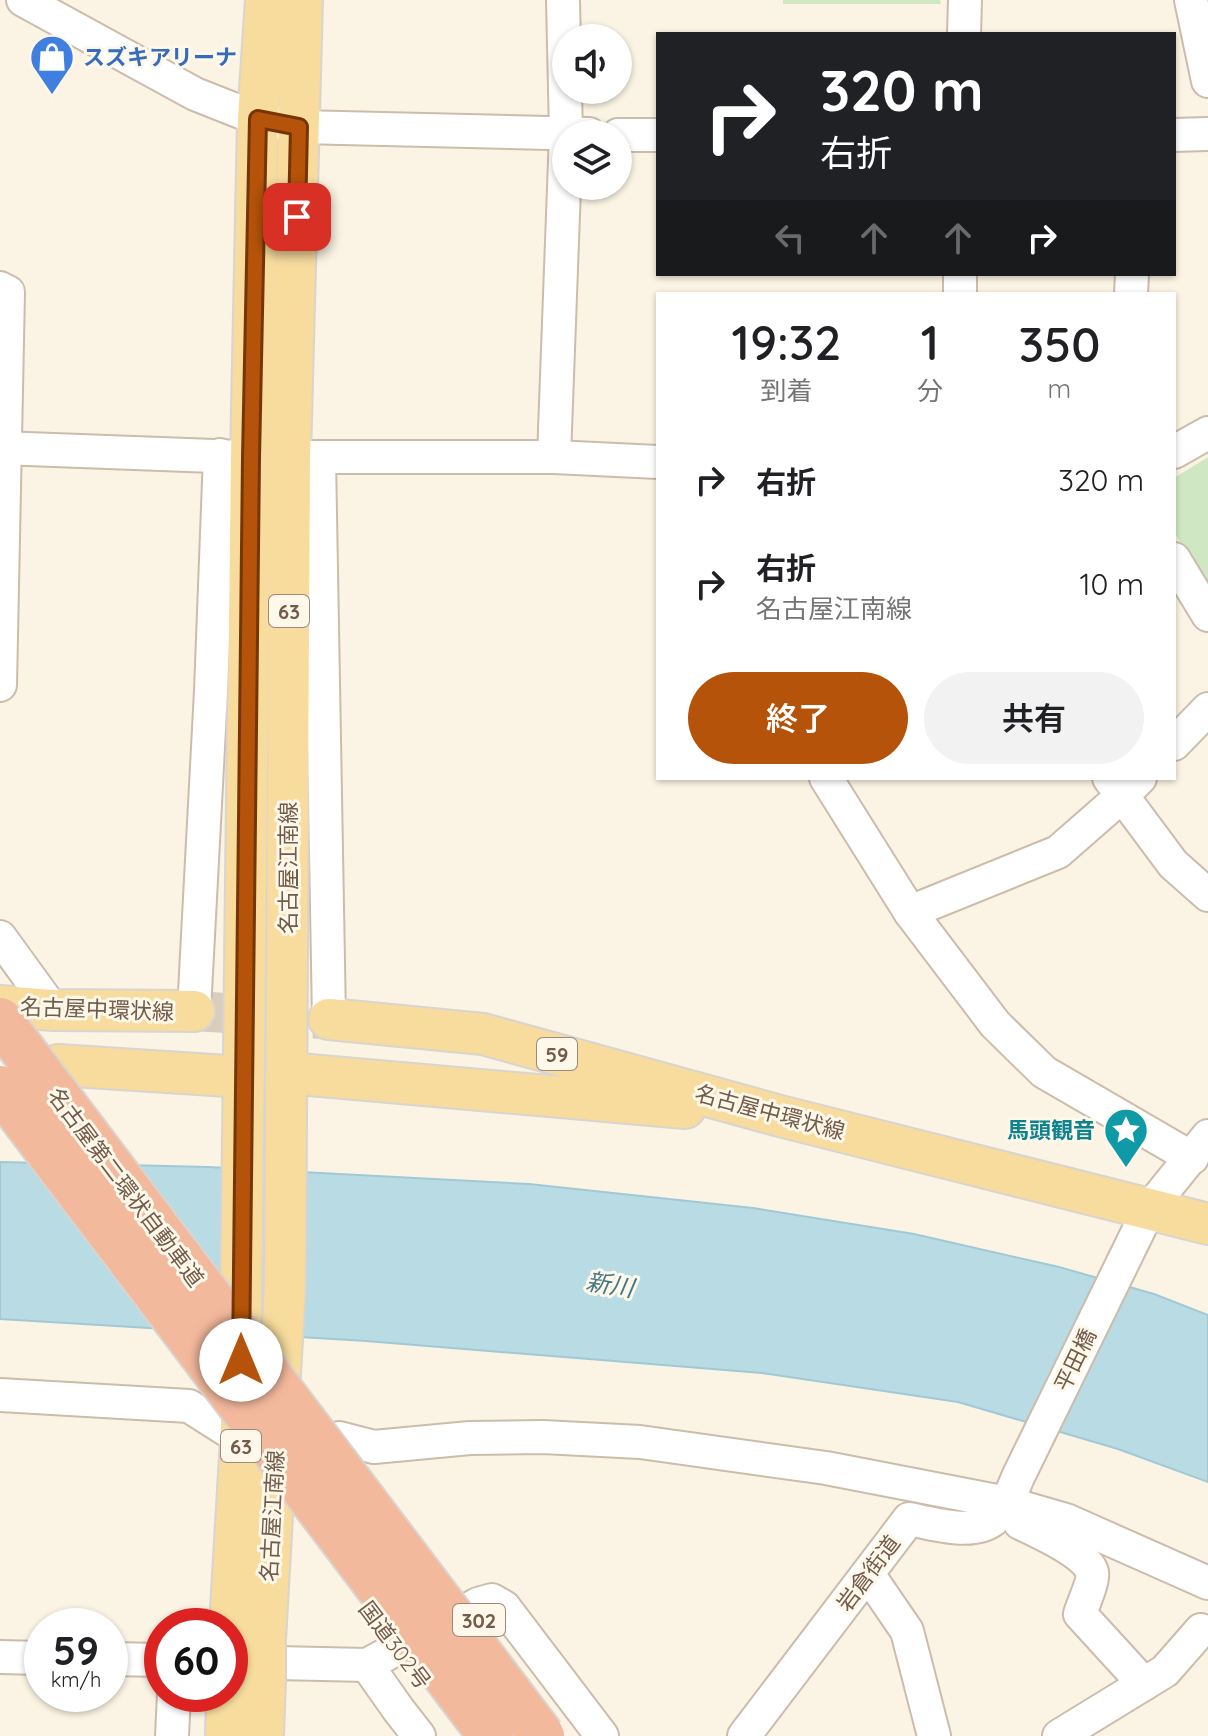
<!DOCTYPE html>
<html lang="ja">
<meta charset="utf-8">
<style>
body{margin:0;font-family:Quicksand,"Noto Sans JP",sans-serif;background:#f2f2f2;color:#202124;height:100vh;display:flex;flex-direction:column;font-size:30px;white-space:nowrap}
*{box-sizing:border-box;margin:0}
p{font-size:26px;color:#757577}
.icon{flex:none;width:44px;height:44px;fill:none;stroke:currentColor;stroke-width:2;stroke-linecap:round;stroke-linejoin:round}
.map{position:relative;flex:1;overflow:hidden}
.details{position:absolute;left:656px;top:292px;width:520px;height:488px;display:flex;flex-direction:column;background:#fff;border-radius:0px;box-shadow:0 2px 6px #0004}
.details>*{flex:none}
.hud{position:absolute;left:656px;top:32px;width:520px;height:244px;border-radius:0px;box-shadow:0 2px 6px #0004;background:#202124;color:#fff;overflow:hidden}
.controls{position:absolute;left:552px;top:24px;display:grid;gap:16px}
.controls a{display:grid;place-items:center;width:80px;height:80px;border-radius:50%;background:#fff;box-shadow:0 2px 6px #0004;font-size:40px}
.speed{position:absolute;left:24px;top:1608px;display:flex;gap:16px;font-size:40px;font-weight:700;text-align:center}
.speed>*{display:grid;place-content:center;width:104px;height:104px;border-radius:50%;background:#fff;box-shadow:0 2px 6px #0004;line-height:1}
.speed small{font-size:20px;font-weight:400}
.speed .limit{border:12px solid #d22;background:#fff;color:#111}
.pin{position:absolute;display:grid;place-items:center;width:68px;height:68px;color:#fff;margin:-34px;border-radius:16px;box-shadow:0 4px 12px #0006}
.me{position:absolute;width:88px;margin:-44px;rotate:0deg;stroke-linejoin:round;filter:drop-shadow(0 0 6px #0008)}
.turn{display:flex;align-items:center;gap:28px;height:168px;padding:0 32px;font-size:36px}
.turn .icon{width:104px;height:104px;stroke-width:2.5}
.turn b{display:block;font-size:56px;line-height:68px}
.lanes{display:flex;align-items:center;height:76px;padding:0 32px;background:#0003;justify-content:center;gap:40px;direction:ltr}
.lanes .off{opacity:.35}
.eta{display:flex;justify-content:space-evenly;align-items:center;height:136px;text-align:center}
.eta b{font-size:48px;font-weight:600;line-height:56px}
.primary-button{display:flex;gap:16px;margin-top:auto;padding:16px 32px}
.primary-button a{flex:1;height:92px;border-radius:48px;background:#b45309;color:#fff;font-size:32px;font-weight:600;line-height:92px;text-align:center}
.primary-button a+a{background:#f2f2f2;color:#202124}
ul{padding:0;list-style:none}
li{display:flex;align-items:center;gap:24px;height:104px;padding:0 32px}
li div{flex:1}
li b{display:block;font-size:30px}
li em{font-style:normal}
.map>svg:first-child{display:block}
</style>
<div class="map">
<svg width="1208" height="1736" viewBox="0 0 1208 1736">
<rect width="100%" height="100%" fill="#fbf4e4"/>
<!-- green -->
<g fill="#cfe8c3">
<polygon points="783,0 940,0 941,4 783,4"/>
<polygon points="1208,457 1208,588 1174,532 1174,478"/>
</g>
<!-- water -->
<polygon fill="#b9dbe4" stroke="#a0c9d5" stroke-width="2" points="0,1162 208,1167 529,1184 753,1208 914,1234 1059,1267 1154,1294 1208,1315 1208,1482 1118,1449 958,1402 762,1373 366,1341 0,1319"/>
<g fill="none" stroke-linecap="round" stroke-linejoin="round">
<!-- major-tunnel -->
<polyline stroke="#d9cebe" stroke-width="40" stroke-dasharray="40 20" stroke-linecap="butt" points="194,1011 321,1019"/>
<!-- minor casing -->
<g stroke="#ccbcab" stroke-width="36">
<g id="minor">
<polyline points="23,0 195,94 258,119 299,127 589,134"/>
<polyline points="1191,0 1208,81"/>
<polyline points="964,34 965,0"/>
<polyline points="618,135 658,135"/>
<polyline points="1174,135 1208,134"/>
<polyline points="0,288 8,292 0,685"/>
<polyline points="960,294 960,274"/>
<polyline points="1131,294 1132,274"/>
<polyline points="0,448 241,457"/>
<polyline points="1174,452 1208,433"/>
<polyline points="297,457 554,457 658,462"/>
<polyline points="554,457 566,134 563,0"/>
<polyline points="319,458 329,1019"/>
<polyline points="1174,559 1208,615"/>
<polyline points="1174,744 1208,709"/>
<polyline points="826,778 910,912 995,1024 1044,1072 1192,1158"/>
<polyline points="1109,778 1173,864 1208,895"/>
<polyline points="910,912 1058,852 1122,796 1140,778"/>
<polyline points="0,937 53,1010"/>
<polyline points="194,1011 211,691 220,455"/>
<polyline points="0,1395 189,1406 241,1439"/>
<polyline points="339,1438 374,1447 470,1438 543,1437 640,1442 826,1468 1007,1503 1066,1520 1208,1583"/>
<path d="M1020,1523C1037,1531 1088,1554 1092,1572C1094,1581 1083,1604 1080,1614L1144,1684"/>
<polyline points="868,1574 907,1631 934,1736"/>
<polyline points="0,1657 42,1658"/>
<polyline points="110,1659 162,1660"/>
<polyline points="230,1662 367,1665 478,1604 492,1600 504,1607 602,1736"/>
<polyline points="367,1665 398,1709 419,1736"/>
<polyline points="172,1736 174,1694"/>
<path d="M744,1736L909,1519C933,1524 977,1537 996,1517C1007,1506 1012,1491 1018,1477L1149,1209L1208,1136"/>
<polyline points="1059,1736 1165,1671 1201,1630"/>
</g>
</g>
<!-- major casing -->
<g stroke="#dad4d0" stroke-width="44">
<g id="major">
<polyline points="0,1006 53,1010 194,1011"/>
<polyline points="329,1019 483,1034 780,1116 1208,1224"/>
<polyline points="58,1065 244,1077"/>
<polyline points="287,1073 685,1108"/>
<polyline points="230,1626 241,1439 241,1307 251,458 258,119 266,0"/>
<polyline points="265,1640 285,1286 290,457 302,0"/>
<polyline points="226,1736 227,1694"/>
<polyline points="263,1736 265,1681"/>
</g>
</g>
<!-- minor -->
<use href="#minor" stroke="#fff" stroke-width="32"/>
<!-- major -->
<use href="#major" stroke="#f7dc9e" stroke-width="40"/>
<!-- major-bridge casing -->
<g stroke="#dad4d0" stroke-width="44" stroke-linecap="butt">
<polyline id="major-bridge" points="265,1681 265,1640"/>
</g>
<!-- highway-bridge casing -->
<g stroke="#dad4d0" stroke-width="48" stroke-linecap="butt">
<g id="highway-bridge">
<polyline points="0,1020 542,1736"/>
<polyline points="0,1088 491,1736"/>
</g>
</g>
<!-- major-bridge -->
<use href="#major-bridge" stroke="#f7dc9e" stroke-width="40"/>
<!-- highway-bridge -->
<use href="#highway-bridge" stroke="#f3b99d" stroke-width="44"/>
</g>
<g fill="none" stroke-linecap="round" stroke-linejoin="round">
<!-- route casing -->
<g stroke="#753606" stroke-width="20">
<polyline id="route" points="241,1360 251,458 258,119 299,127 297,217"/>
</g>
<!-- route -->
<use href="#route" stroke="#b45309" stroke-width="14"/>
</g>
<!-- icons -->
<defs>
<g id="shop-pin" transform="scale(2.3)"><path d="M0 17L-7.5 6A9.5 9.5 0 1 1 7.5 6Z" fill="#3f7fe0" stroke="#fef8ea"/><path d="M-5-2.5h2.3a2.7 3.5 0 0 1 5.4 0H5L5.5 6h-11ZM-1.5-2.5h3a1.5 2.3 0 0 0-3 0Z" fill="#fff"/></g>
<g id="sight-pin" transform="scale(2.3)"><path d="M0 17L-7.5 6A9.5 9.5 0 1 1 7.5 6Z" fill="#0f9aa8" stroke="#fef8ea"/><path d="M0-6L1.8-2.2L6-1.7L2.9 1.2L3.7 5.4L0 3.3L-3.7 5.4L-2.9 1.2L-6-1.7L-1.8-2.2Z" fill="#fff"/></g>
</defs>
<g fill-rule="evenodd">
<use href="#shop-pin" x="52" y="57"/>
<use href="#sight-pin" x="1126" y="1130"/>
</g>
<g text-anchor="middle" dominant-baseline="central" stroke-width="6" stroke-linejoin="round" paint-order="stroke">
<!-- shield labels -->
<g fill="#fef8ea" stroke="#9c8a7a" stroke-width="2">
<rect x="269" y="595" width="40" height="32" rx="6"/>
<rect x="537" y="1038" width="40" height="32" rx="6"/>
<rect x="221" y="1430" width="40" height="32" rx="6"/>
<rect x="453" y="1604" width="52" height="32" rx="6"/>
</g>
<g font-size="20" font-weight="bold" fill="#725b4a">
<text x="289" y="611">63</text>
<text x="557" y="1054">59</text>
<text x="241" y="1446">63</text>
<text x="479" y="1620">302</text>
</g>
<!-- shop labels -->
<g font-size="22" font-weight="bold" fill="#366cbe" stroke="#fef8ea" text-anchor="start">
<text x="83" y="57">スズキアリーナ</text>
</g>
<!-- street labels -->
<g font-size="22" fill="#725b4a" stroke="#fef8ea">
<text transform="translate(288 868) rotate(-90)">名古屋江南線</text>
<text transform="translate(97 1009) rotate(2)">名古屋中環状線</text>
<text transform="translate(770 1112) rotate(15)">名古屋中環状線</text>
<text transform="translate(126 1187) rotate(53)">名古屋第二環状自動車道</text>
<text transform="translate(1075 1360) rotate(-64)">平田橋</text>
<text transform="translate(272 1516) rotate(-87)">名古屋江南線</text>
<text transform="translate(868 1573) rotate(-53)">岩倉街道</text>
<text transform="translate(395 1645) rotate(53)">国道302号</text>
</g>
<!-- culture labels -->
<g font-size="22" font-weight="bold" fill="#0d838f" stroke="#fef8ea" text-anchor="end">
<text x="1095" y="1130">馬頭観音</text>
</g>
<!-- water labels -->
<g font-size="24" font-style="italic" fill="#457685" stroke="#fef8ea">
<text transform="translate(610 1284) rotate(9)">新川</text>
</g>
</g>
</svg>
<div class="controls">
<a><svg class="icon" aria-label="sound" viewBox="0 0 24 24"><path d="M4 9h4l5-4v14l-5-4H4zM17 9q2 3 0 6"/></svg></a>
<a><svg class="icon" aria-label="layers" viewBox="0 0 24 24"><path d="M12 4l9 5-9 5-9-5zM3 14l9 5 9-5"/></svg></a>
</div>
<div class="speed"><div>59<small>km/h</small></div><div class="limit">60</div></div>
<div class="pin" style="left:297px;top:217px;background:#d93025"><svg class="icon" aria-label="arrive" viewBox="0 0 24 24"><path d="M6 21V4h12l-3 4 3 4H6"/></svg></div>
<svg class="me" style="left:241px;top:1360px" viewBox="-20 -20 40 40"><circle r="19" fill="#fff"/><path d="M0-13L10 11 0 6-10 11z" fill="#b45309"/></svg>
<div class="hud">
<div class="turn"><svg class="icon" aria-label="right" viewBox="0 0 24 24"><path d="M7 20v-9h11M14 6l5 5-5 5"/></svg><div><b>320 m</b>右折</div></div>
<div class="lanes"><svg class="icon off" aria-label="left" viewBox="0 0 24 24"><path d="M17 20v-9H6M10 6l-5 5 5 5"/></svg><svg class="icon off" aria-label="ahead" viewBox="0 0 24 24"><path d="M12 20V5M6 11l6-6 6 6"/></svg><svg class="icon off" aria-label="ahead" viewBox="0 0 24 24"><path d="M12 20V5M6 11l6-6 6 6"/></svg><svg class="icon" aria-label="right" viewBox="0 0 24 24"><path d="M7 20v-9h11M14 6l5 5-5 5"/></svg></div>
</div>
<section class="details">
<div class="eta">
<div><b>19:32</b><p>到着</p></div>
<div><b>1</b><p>分</p></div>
<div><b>350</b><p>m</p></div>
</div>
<ul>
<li><svg class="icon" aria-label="right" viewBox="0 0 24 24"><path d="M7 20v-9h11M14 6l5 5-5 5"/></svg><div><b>右折</b></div><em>320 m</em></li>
<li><svg class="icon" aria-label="right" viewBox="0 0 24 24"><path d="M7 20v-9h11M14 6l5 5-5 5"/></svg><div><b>右折</b><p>名古屋江南線</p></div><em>10 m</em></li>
</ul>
<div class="primary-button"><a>終了</a><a>共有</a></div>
</section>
</div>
